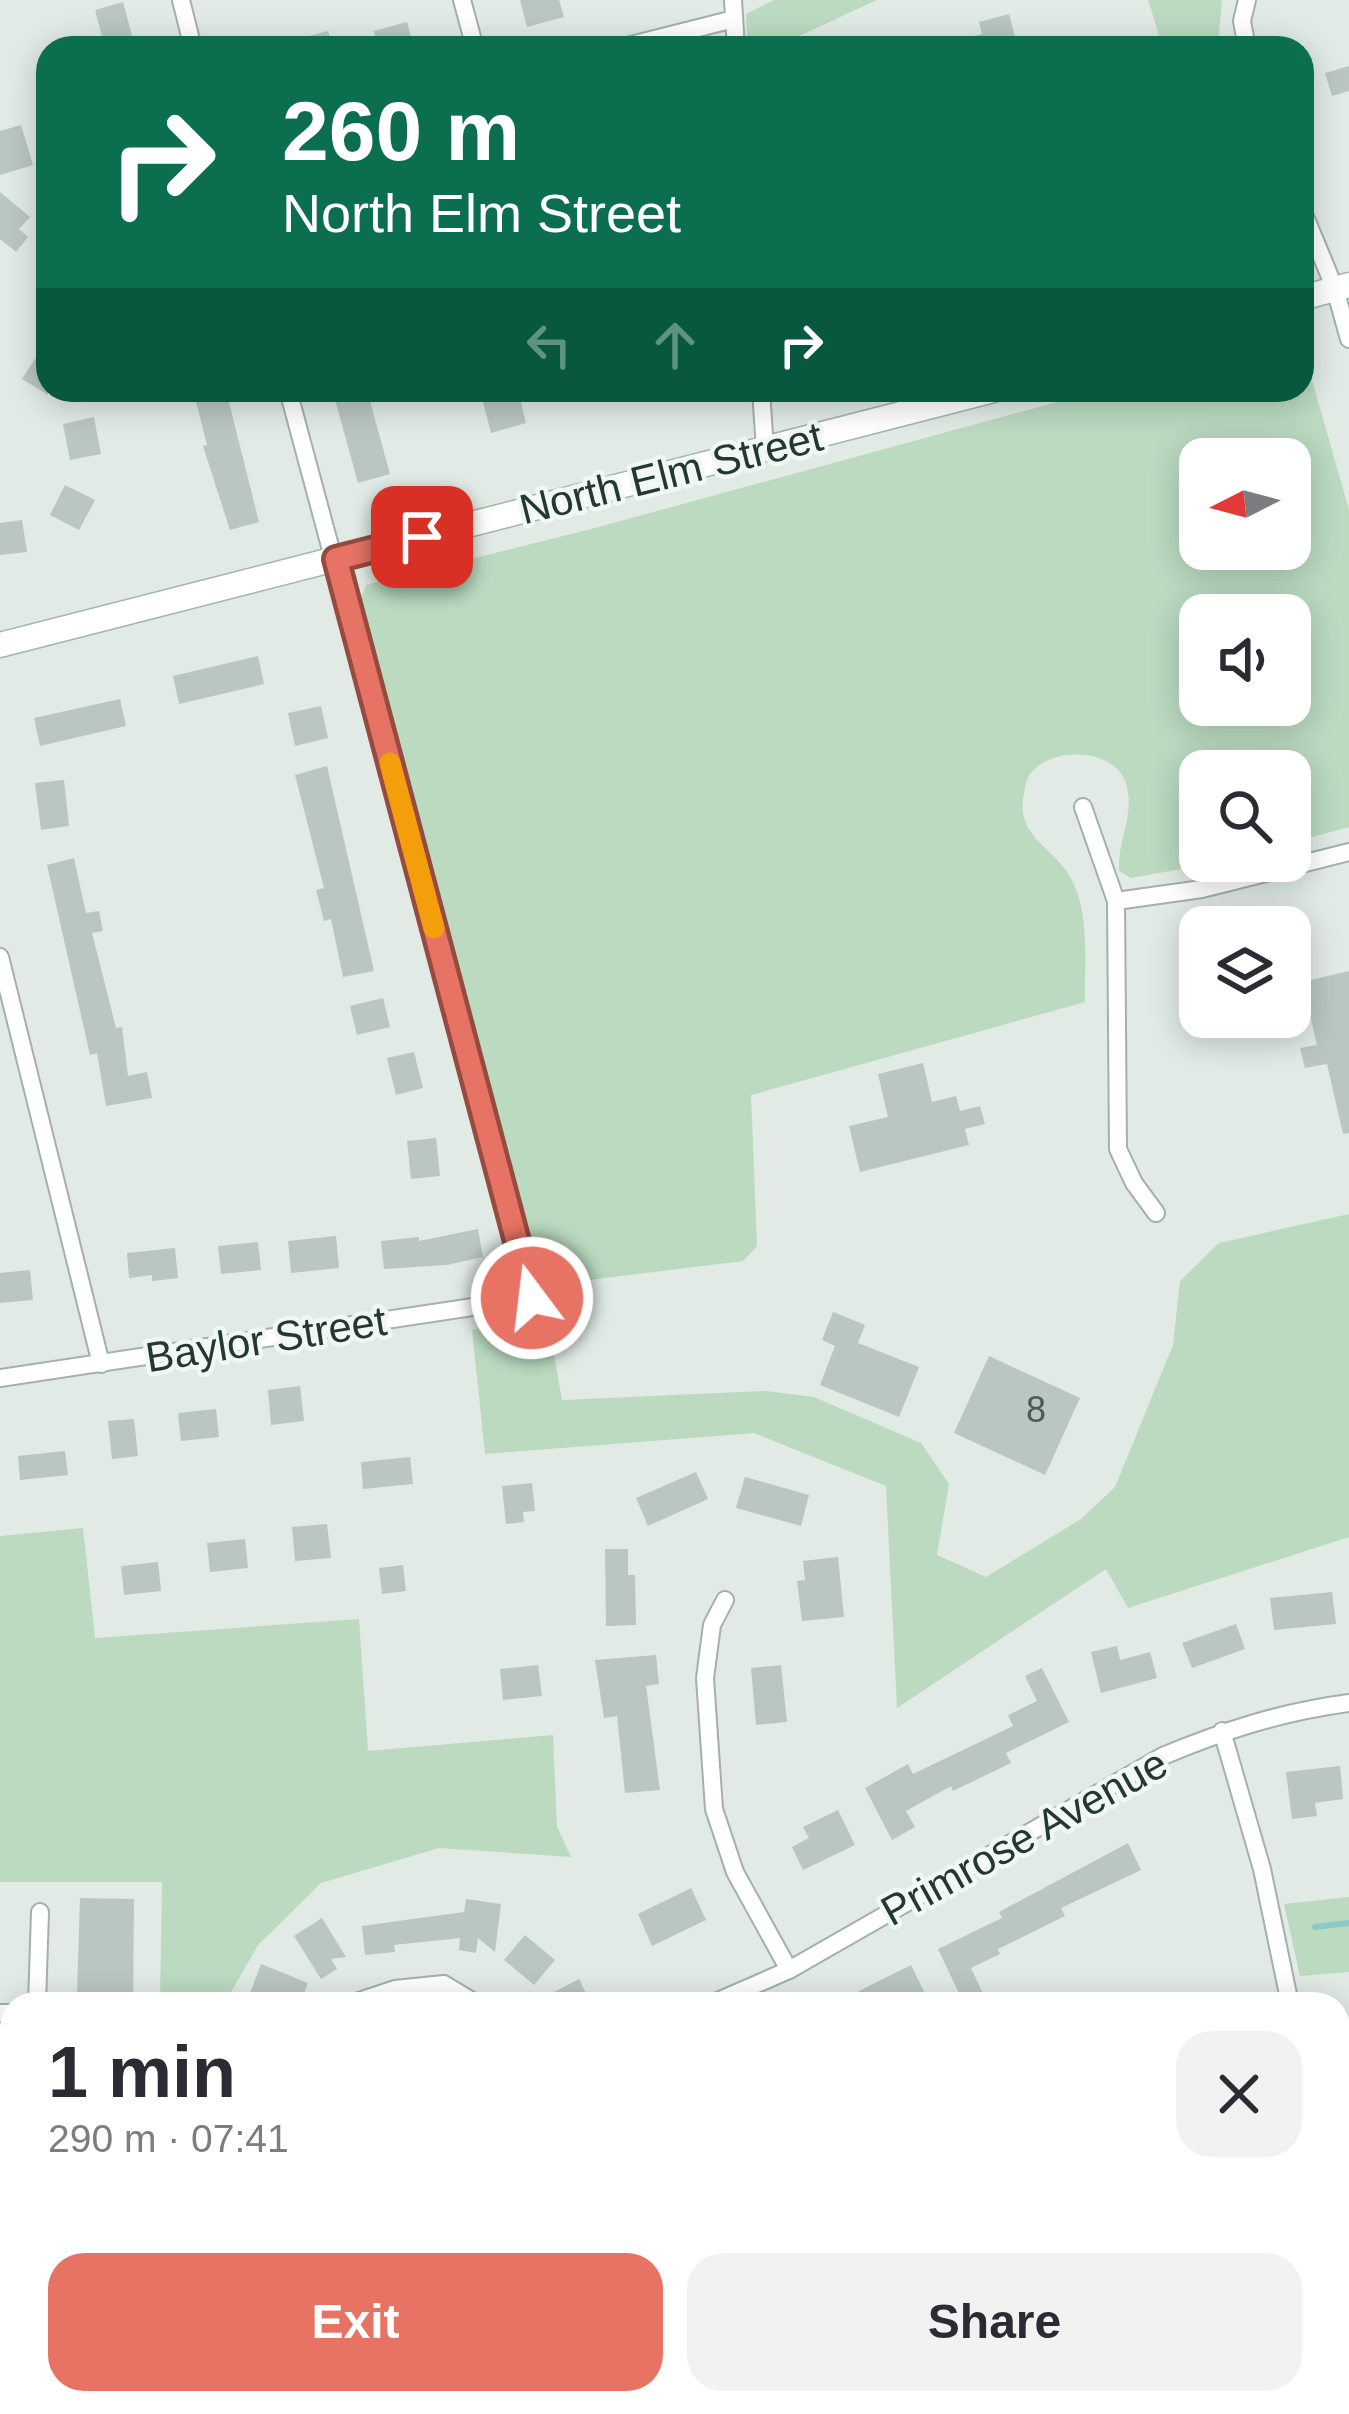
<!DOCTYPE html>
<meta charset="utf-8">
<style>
body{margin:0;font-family:Arial,sans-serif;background:#f2f2f3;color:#2b2b33;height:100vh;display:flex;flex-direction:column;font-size:45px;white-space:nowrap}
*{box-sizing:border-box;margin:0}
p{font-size:39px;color:#7c7c81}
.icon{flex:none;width:66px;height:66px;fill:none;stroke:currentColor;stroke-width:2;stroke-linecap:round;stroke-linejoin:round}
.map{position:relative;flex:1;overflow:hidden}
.drawer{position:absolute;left:0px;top:1992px;width:1350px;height:423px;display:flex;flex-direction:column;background:#fff;border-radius:36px 36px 0 0;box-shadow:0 6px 30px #0003}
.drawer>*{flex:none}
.top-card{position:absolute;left:36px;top:36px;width:1278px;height:366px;border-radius:36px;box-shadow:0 6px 30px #0003;background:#0b6e4f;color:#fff;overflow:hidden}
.needle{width:78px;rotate:264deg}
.buttons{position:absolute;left:1179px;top:438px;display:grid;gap:24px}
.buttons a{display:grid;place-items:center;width:132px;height:132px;border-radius:24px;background:#fff;box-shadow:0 6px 30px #0003;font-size:60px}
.pin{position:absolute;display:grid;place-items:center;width:102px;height:102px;color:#fff;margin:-51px;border-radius:24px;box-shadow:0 6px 18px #0006}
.me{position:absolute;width:132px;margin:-66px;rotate:345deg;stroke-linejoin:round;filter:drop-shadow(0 0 9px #0008)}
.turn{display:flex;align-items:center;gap:42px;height:252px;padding:0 48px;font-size:54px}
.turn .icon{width:156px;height:156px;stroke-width:2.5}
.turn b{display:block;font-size:84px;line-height:102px}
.lanes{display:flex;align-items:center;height:114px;padding:0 48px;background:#0003;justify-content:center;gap:60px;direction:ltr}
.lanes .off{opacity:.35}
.round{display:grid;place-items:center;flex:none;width:126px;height:126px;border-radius:36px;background:#f2f2f3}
.overview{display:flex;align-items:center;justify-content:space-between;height:204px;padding:0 48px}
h1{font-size:72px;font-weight:700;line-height:90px}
.action{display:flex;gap:24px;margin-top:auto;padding:24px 48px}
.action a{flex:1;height:138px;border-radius:36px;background:#e67363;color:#fff;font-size:48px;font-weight:700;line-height:138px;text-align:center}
.action a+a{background:#f2f2f3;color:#2b2b33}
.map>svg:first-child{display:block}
</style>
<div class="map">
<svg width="1349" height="2414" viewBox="0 0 1349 2414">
<rect width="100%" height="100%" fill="#e1eae5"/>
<!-- green -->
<g fill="#bbdac0" fill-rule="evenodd">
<polygon points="774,0 877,0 773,48 748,48 746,14"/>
<polygon points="1148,0 1222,0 1219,34 1223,48 1163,48"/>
<path d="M1302,345L1349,510V827L1290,843V771H1200V861H1226L1131,878L1119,871C1117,839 1137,813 1125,781C1112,748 1051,746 1030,774C1026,779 1024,793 1023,800C1018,836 1053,848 1069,875C1091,911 1084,962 1085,1002L751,1095L757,1246L743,1261L540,1286L360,600L366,585L591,529L1101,390H1302ZM1290,459V549H1200V459ZM1290,615V705H1200V615Z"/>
<polygon points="1349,1214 1349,1537 1128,1608 1106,1569 897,1708 886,1486 754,1433 485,1454 472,1330 547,1315 562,1400 766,1391 814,1397 921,1443 949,1484 937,1555 986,1577 1081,1519 1115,1487 1173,1345 1180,1281 1219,1243"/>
<polygon points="83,1528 95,1638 359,1619 368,1751 553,1735 557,1827 571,1857 439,1848 321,1883 258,1945 224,2004 160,2004 162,1882 0,1882 0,1536"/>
<polygon points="1349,1897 1349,1972 1300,1976 1284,1904"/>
</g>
<!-- water -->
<polygon fill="#8dc9cb" points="491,2403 739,2403 740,2413 483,2414"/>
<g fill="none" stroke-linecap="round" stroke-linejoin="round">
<!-- stream -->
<polyline stroke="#8dc9cb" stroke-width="6" points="1315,1927 1349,1923"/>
</g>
<!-- building -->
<g fill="#b9c7c0">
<polygon points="520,0 559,0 564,17 527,27"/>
<polygon points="123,2 134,43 105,48 95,10"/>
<polygon points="1009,14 1018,48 951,48 950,43 982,34 979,22"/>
<polygon points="407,22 414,48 378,48 374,31"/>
<polygon points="328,31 333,48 284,48 283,43"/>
<polygon points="1349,66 1349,91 1332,96 1325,73"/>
<polygon points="21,125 33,165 0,175 0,131"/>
<polygon points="0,192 30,217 19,229 28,237 16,252 0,239"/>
<polygon points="48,338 48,395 22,379"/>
<polygon points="193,390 226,390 259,522 230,530 203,446 207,445"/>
<polygon points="359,390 367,390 390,474 358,483 334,396"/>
<polygon points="480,390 518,390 526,423 491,433"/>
<polygon points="94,417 101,454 70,460 63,424"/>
<polygon points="65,485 95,500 79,530 50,515"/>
<polygon points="22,520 27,552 0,555 0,523"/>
<polygon points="258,656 264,684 179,704 173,676"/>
<polygon points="120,699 126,726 40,746 34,718"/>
<polygon points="321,706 328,738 295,746 288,713"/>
<polygon points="327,766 374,971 343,977 331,919 324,921 316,890 324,888 295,775"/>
<polygon points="64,780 69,826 41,830 35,783"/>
<polygon points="74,858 86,913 99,911 103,931 92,933 116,1028 122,1027 128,1076 147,1072 152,1098 106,1106 97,1053 90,1055 47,865"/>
<polygon points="1349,971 1349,1133 1343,1134 1327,1064 1305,1068 1300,1048 1317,1045 1302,982"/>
<polygon points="383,998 390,1027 357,1035 350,1006"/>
<polygon points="414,1052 423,1088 396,1095 387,1058"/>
<polygon points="923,1063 932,1102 956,1096 960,1111 980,1106 985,1124 965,1129 969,1145 860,1172 849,1126 888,1117 878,1074"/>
<polygon points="436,1138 440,1176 411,1179 407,1141"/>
<polygon points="478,1229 483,1257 447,1265 384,1269 381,1241 419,1237 419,1241"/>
<polygon points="336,1236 339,1268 291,1273 288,1241"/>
<polygon points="258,1242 261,1270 221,1274 218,1246"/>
<polygon points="175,1248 178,1278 152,1281 152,1275 129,1278 127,1253"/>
<polygon points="30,1270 33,1300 0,1303 0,1273"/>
<polygon points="833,1312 865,1325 858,1343 919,1367 899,1417 820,1385 835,1346 822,1340"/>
<polygon points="989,1356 1080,1398 1045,1475 954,1433"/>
<polygon points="300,1386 304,1421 271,1425 268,1390"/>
<polygon points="216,1409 219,1437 181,1441 178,1413"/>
<polygon points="134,1419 138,1456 112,1459 108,1421"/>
<polygon points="65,1451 68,1475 20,1480 18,1456"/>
<polygon points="410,1457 413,1484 363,1489 361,1462"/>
<polygon points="696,1472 708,1499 648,1526 636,1498"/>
<polygon points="745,1477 809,1495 801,1526 736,1508"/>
<polygon points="532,1483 535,1511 523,1512 524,1522 506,1524 502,1486"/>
<polygon points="327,1524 331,1558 295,1561 292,1527"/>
<polygon points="245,1539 248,1568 210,1572 207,1543"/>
<polygon points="605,1549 628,1549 628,1575 635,1575 636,1625 606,1626"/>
<polygon points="838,1557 844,1617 802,1621 797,1581 805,1580 803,1561"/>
<polygon points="158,1562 161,1591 124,1595 121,1566"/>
<polygon points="403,1565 406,1591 382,1594 379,1568"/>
<polygon points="1332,1592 1336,1624 1274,1630 1270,1598"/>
<polygon points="1236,1624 1245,1649 1192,1668 1182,1643"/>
<polygon points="1117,1646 1120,1660 1150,1652 1157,1678 1101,1693 1091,1652"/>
<polygon points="656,1655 659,1684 646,1686 660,1790 625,1793 617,1716 604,1718 595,1660"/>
<polygon points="538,1665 542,1696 503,1700 500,1669"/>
<polygon points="781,1665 787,1722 756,1725 751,1668"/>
<polygon points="1042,1668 1069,1722 1006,1753 1011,1763 953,1791 951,1786 906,1811 915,1827 892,1840 865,1788 908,1764 913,1774 1013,1726 1008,1715 1037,1701 1025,1676"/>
<polygon points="1340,1766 1343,1799 1315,1803 1317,1816 1292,1819 1286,1772"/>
<polygon points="838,1810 855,1845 803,1870 792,1847 809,1838 803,1827"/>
<polygon points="1128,1843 1141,1870 1061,1908 1065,1916 998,1949 1000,1954 971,1968 985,1998 964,2004 938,1949 1002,1918 999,1912"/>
<polygon points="691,1888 706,1920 652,1946 638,1914"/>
<polygon points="80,1898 134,1899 133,2004 87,2004 87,1993 77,1993"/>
<polygon points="466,1899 501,1904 495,1952 478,1938 476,1953 459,1950 460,1938 394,1945 395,1952 365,1955 362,1926 464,1912"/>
<polygon points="322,1918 346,1957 331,1959 337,1969 321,1979 294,1936"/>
<polygon points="525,1935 555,1960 534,1985 504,1960"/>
<polygon points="261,1964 308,1983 300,2004 269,2004 249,1996"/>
<polygon points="911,1965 930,2004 865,2004 859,1991"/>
<polygon points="579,1979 591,2004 531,2004"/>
</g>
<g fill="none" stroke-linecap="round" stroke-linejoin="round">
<!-- street casing -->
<g stroke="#a4b1ab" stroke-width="20">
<g id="street">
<polyline points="181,0 193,48"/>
<polyline points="462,0 475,48"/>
<polyline points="733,0 736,48"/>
<polyline points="619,48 734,19"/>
<polyline points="1247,48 1242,21 1247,0"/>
<polyline points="1302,209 1335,289 1349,339"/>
<polyline points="761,390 765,449"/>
<polyline points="1083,807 1116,901 1118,1149 1134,1183 1156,1213"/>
<polyline points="1116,901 1202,889 1349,852"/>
<polyline points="0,957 101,1364"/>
<polyline points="0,1378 532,1298 288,390"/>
<polyline points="725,1600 712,1625 705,1678 714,1809 735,1872 789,1970"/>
<polyline points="1222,1731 1262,1869 1290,2004"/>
<polyline points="37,2004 40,1912"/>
<polyline points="350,2004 395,1989 444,1984 477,2004"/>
<path d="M711,2004L789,1970L1163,1756C1225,1730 1282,1712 1349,1703"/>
<polyline points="0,2013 12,2013"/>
<polyline points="1338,2160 1349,2157"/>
<polyline points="1338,2246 1349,2320"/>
<polyline points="117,2414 133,2403"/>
<polyline points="272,2414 278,2403"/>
<polyline points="330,2414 337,2403"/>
<polyline points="1006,2414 1008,2403"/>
</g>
</g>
<!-- secondary casing -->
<g stroke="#a1b5ab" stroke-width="27">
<g id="secondary">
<polyline points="1302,298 1349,285"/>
<polyline points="0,645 994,390"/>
</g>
</g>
<!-- street -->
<use href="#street" stroke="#fff" stroke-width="16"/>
<!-- secondary -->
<use href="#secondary" stroke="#fff" stroke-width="24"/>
</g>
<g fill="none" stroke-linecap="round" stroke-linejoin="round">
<!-- route casing -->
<g stroke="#964b40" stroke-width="30">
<polyline id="route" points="422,537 336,559 532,1298"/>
</g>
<!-- route -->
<use href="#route" stroke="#e67363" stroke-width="21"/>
<!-- slow -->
<polyline stroke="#f59e0b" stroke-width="21" points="390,763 434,928"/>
</g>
<g text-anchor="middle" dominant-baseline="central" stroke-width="9" stroke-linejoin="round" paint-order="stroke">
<!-- number labels -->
<g font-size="36" fill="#485c54">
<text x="1036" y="1409">8</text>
</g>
<!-- street labels -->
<g font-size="42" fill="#233930" stroke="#f1f7f3">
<text transform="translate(671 473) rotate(-14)">North Elm Street</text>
<text transform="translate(266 1339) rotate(-9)">Baylor Street</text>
<text transform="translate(1024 1837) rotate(-29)">Primrose Avenue</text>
</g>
</g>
</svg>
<div class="buttons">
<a><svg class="needle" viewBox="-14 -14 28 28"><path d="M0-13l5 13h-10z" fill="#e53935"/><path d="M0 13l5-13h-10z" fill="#7c7c81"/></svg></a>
<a><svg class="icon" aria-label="sound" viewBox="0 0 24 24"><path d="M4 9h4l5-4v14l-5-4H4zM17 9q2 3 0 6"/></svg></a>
<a><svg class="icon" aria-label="search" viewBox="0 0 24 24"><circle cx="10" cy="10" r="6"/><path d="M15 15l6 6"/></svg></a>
<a><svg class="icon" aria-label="layers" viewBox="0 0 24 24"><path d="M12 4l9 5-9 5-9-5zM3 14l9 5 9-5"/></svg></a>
</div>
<div class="pin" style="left:422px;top:537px;background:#d93025"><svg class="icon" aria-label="arrive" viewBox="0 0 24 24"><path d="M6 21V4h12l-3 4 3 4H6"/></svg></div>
<svg class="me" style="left:532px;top:1298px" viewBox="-20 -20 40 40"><circle r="17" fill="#e67363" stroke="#fff" stroke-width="3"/><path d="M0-11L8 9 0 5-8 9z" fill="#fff"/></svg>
<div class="top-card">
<div class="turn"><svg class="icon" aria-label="right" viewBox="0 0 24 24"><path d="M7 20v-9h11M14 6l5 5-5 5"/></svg><div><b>260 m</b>North Elm Street</div></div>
<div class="lanes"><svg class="icon off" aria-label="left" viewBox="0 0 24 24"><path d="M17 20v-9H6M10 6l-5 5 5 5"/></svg><svg class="icon off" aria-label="ahead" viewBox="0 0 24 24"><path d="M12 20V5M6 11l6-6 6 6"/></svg><svg class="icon" aria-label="right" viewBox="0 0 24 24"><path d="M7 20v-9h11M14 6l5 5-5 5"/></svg></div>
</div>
<section class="drawer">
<div class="overview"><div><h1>1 min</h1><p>290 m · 07:41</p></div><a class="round"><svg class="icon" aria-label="close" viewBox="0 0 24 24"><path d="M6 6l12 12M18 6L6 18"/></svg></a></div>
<div class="action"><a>Exit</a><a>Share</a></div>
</section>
</div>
